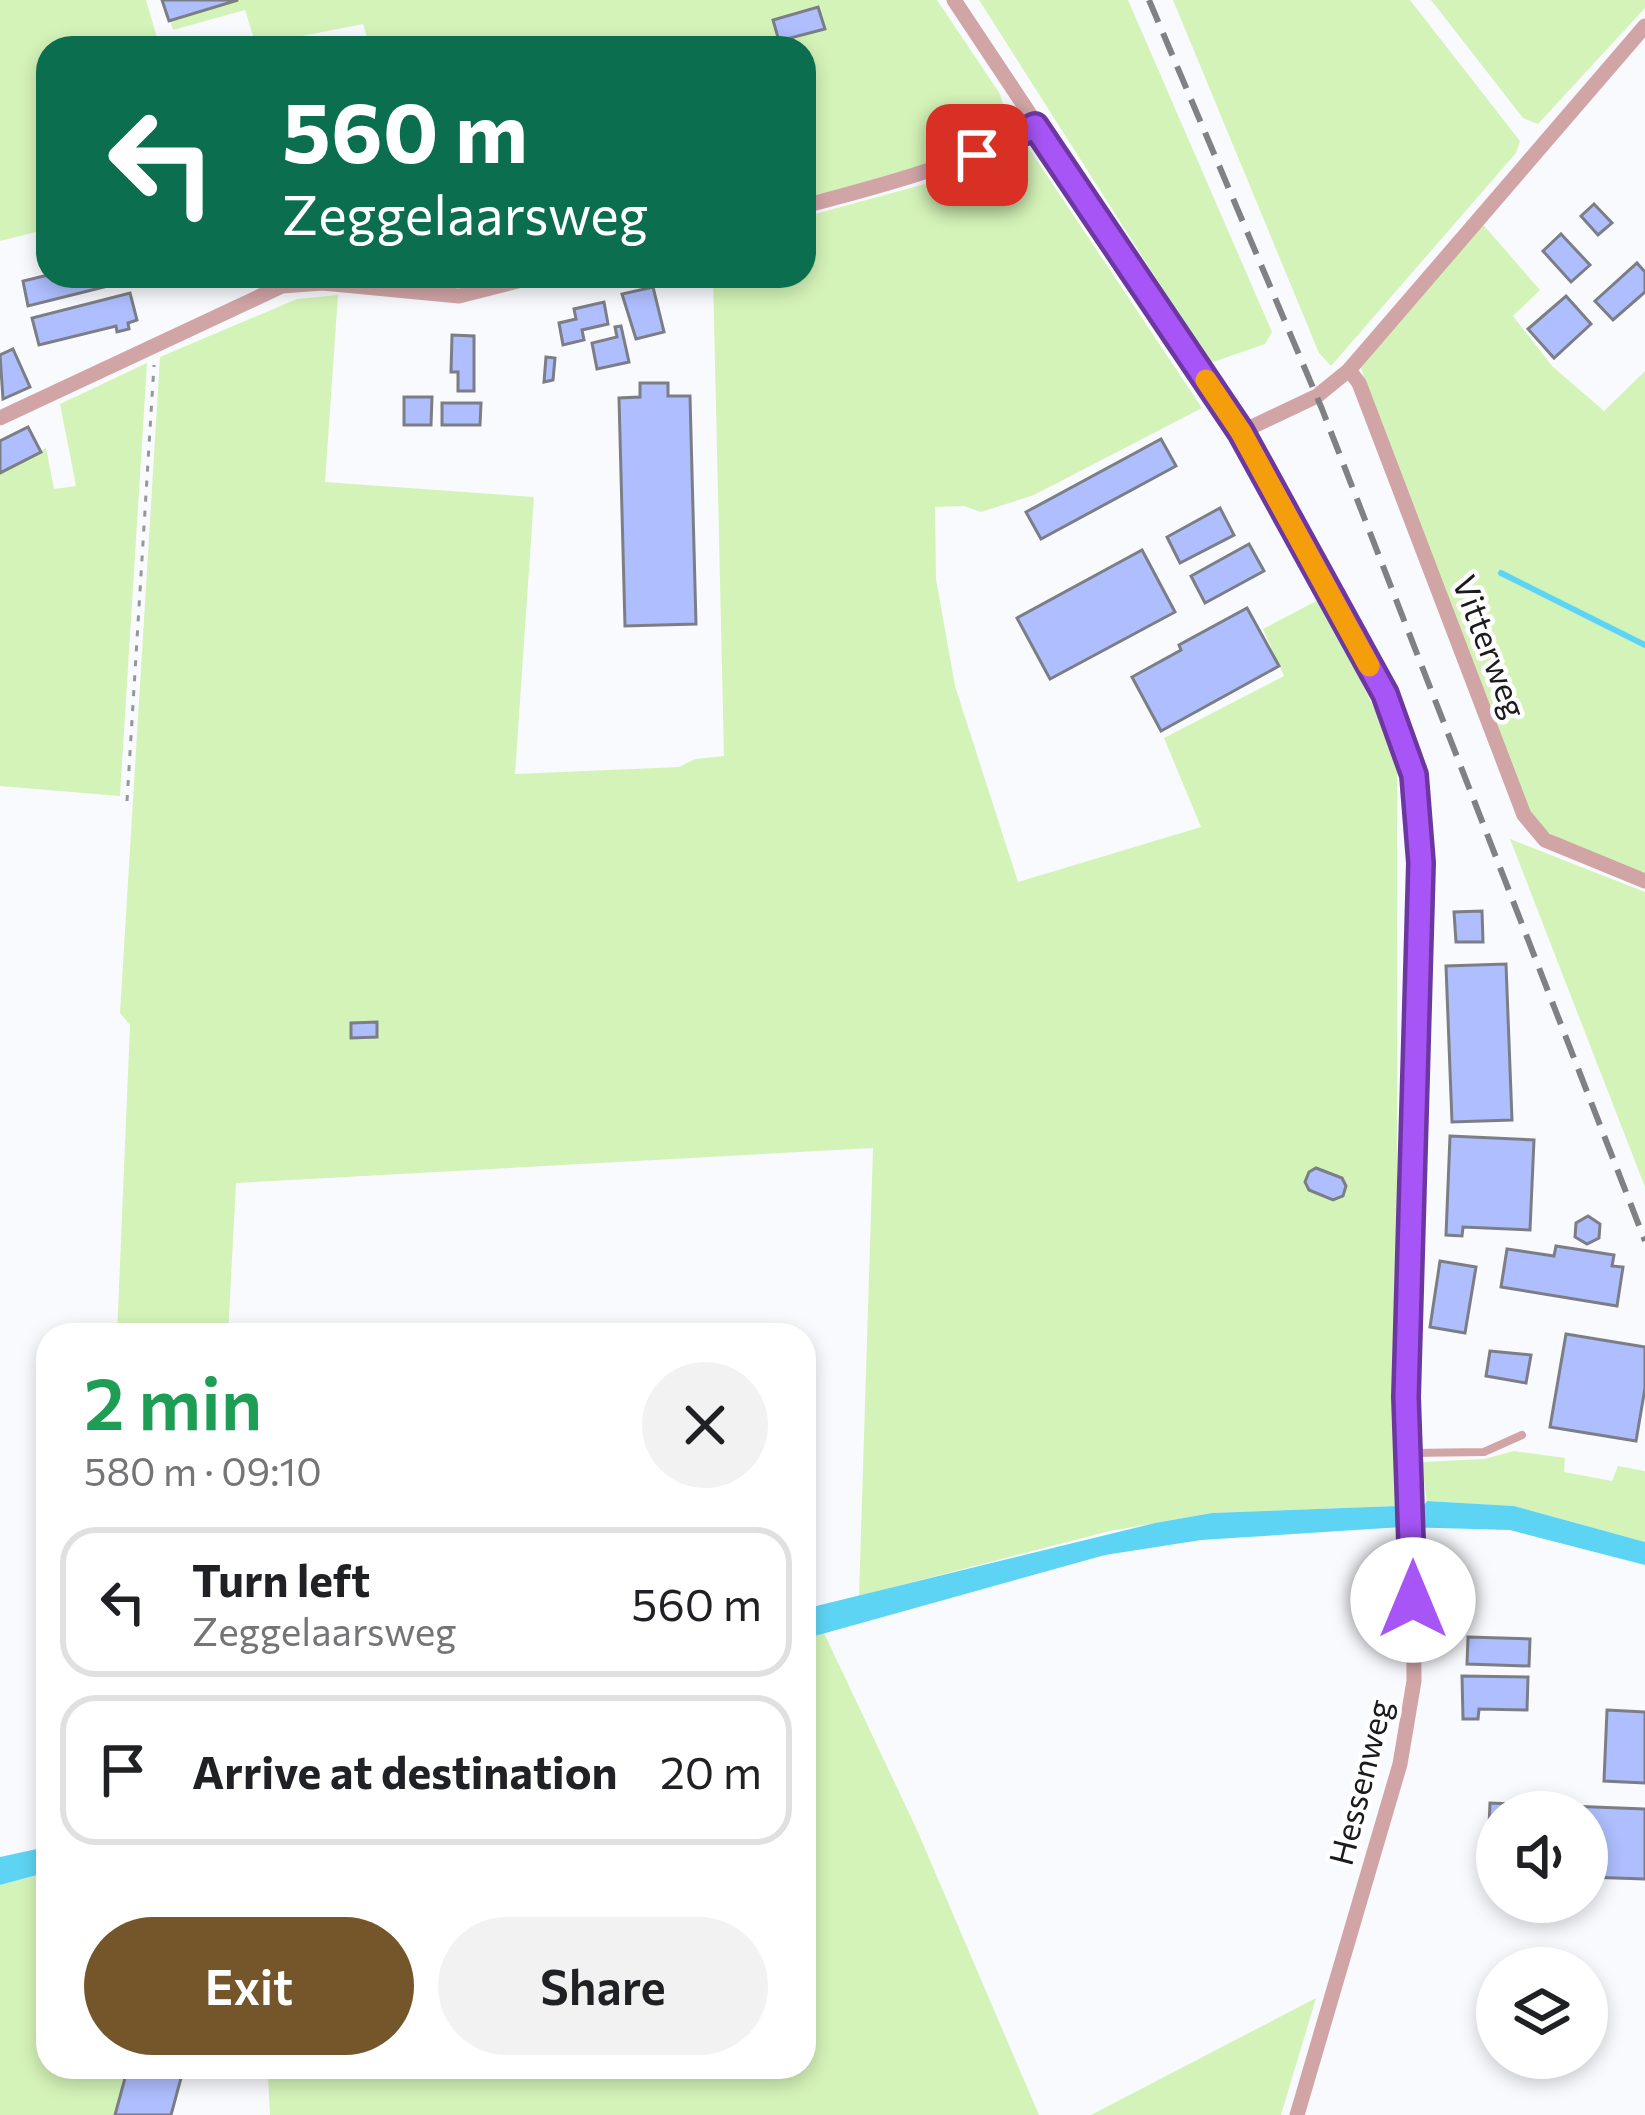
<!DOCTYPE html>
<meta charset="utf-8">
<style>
body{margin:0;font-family:Commissioner,sans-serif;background:#f2f2f2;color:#202124;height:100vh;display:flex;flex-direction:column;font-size:45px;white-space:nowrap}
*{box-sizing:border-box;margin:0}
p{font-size:39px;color:#757577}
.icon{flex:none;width:66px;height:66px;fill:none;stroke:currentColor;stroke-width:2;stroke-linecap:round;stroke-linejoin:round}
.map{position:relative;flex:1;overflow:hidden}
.drawer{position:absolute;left:36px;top:1323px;width:780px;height:756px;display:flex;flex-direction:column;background:#fff;border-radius:36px;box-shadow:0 6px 18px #0003}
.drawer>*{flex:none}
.banner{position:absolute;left:36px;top:36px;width:780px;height:252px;border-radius:36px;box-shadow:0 6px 18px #0003;background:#0b6e4f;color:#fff;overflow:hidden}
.controls{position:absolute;left:1476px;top:1791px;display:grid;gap:24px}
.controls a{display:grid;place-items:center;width:132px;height:132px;border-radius:50%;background:#fff;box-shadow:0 6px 18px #0003;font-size:60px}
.pin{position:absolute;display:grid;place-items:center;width:102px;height:102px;color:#fff;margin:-51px;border-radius:24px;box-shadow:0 6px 18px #0006}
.me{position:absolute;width:132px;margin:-66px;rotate:0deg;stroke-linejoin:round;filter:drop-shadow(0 0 9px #0008)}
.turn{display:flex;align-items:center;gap:42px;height:252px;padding:0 48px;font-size:54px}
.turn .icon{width:156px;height:156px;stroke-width:2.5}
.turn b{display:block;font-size:84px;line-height:102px}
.round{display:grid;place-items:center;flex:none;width:126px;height:126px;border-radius:63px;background:#f2f2f2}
.summary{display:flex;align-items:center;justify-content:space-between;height:204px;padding:0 48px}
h1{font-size:72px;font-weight:600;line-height:90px;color:#1e9e55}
.cta{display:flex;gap:24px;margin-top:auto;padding:24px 48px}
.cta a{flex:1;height:138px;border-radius:72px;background:#74562a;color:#fff;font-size:48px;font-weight:600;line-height:138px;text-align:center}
.cta a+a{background:#f2f2f2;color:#202124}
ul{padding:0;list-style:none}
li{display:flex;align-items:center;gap:36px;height:150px;margin:0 24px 18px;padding:0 24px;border:6px solid #e0e0e0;border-radius:36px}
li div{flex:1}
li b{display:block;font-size:45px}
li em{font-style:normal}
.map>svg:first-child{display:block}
</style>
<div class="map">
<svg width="1645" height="2115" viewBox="0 0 1645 2115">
<rect width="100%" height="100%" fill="#f9fafe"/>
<!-- green -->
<g fill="#d4f3b8">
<polygon points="0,0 146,0 160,48 48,48 48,229 0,241"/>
<polygon points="164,0 937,0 1000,94 1007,118 991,142 961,157 804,198 804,48 370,48 363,24 256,45 245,10 173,30"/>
<polygon points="979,0 1128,0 1272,332 1265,344 1210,363"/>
<polygon points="1173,0 1410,0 1520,141 1516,153 1331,366 1319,353"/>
<polygon points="1431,0 1645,0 1645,8 1538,124 1523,118"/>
<polygon points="1026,144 1202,408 1034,495 981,512 964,506 935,507 936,579 955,686 1018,882 1201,827 1164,738 1284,676 1263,629 1320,599 1375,710 1397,772 1397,1506 1212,1513 1110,1531 859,1596 873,1148 236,1183 228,1335 117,1335 130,1025 120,1013 160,357 297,299 338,295 325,482 534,497 515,774 679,767 695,759 724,756 713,276 804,276 804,217 958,175"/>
<path d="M1480,221L1540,290L1513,316L1552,366L1604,411L1645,371V874C1607,858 1559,847 1530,817L1436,579L1361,368Z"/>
<polygon points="312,276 512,276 484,283 430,288"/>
<polygon points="147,363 120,796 0,786 0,472 46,448 54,489 76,486 60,404"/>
<polygon points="1510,839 1645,892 1645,1187"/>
<polygon points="1514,1451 1565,1458 1564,1472 1612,1481 1618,1466 1645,1471 1645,1542 1514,1506 1427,1501 1421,1462 1484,1459"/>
<polygon points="824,1633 917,1830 1039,2115 270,2115 268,2078 229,2067 804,2067 804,1639"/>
<polygon points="48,1872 48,2067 142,2067 129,2115 0,2115 0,1885"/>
<polygon points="1316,1998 1281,2115 1091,2115"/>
</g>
<!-- water -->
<g fill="#5ed4f5">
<polygon points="1427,1501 1514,1506 1645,1542 1645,1565 1510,1530 1402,1527 1201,1540 1105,1555 804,1639 804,1609 1155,1523 1212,1513 1397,1506 1422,1508"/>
<polygon points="46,1847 48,1872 0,1885 0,1857"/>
</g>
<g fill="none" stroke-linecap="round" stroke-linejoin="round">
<!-- stream -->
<polyline stroke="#5ed4f5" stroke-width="6" points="1501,573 1645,645"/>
</g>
<!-- building -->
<g fill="#aebefe" stroke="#7c7e85" stroke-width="3">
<polygon points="162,0 238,0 169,21"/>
<polygon points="818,7 825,29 779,41 773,20"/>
<polygon points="1594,204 1612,223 1598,235 1581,216"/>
<polygon points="1561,234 1590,265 1571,282 1543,251"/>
<polygon points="1637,263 1645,272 1645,292 1613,320 1595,301"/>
<polygon points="48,275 144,276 144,277 28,306 23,281"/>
<polygon points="653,287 664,332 636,339 622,294"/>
<polygon points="130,293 137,320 128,323 129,329 117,332 116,326 39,345 32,318"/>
<polygon points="1566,296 1591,324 1554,358 1528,329"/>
<polygon points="604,302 608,324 582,330 584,340 563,345 559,323 576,319 574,309"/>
<polygon points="621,326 629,362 597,369 592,343 617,337 615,327"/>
<polygon points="452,335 474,336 474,391 458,391 458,372 451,372"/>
<polygon points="13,349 30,387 3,399 0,355"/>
<polygon points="546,357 555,358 553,380 544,382"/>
<polygon points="640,383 668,383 668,396 690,396 696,624 625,626 619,398 640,397"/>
<polygon points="404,397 432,397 431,425 404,425"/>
<polygon points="442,403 481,403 480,425 442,425"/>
<polygon points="28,427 41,452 0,473 0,441"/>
<polygon points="1161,439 1176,466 1041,539 1026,512"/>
<polygon points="1220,508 1234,535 1180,563 1167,537"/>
<polygon points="1249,544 1264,571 1205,603 1191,576"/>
<polygon points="1142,550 1175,612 1050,679 1017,618"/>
<polygon points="1247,608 1279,666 1161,731 1132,677 1181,650 1179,645"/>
<polygon points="1482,911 1483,942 1456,942 1454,912"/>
<polygon points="1506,964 1512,1120 1452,1122 1446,966"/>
<polygon points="377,1022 377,1037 351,1038 351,1023"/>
<polygon points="1450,1136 1534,1140 1530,1230 1463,1227 1462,1236 1446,1235"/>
<polygon points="1316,1168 1342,1178 1346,1186 1343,1196 1333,1200 1309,1190 1305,1182 1309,1172"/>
<polygon points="1588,1216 1600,1224 1599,1238 1587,1244 1575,1237 1576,1223"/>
<polygon points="1556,1246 1614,1255 1612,1266 1623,1267 1617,1306 1501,1287 1507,1249 1554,1256"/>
<polygon points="1440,1261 1476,1267 1465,1333 1430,1327"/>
<polygon points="1566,1334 1645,1347 1645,1388 1636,1441 1550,1427"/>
<polygon points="1490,1351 1531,1355 1526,1383 1486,1376"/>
<polygon points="1468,1637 1530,1639 1529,1666 1467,1664"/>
<polygon points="1462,1676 1528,1677 1527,1710 1479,1709 1478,1719 1463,1719"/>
<polygon points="1607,1710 1645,1712 1645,1783 1604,1781"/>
<polygon points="1490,1803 1645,1809 1645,1879 1587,1877 1587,1812 1497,1812 1497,1873 1487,1873"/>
<polygon points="128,2067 184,2067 171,2115 115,2115"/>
</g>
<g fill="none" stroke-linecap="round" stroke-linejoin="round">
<!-- path -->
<polyline stroke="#96979a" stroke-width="3" stroke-dasharray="6 9" stroke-linecap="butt" points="127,801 154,365"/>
<!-- service -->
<polyline stroke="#d1a5a6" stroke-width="8" points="1410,1453 1484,1452 1522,1435"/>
<!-- minor -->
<g stroke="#d1a5a6" stroke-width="15">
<polyline points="954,0 1241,432 1385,694 1414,775 1422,863 1406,1397 1413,1528 1414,1681 1400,1764 1297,2115"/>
<path d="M804,206C888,184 956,166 1035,126"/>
<polyline points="1349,370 1359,383 1524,815 1545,840 1645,881"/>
<polyline points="0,418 282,286 323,283 459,296 537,276"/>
<polyline points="1241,432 1317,396 1349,370 1645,26"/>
</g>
<!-- rail -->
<polyline stroke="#808184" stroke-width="6" stroke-dasharray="24 12" stroke-linecap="butt" points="1149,0 1322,409 1645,1241"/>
</g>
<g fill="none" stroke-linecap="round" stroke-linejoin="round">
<!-- route casing -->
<g stroke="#6d37a1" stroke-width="30">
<polyline id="route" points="977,155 1035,126 1241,432 1385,694 1414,775 1421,863 1406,1397 1413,1600"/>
</g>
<!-- route -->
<use href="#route" stroke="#a855f7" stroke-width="21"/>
<!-- slow -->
<polyline stroke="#f59e0b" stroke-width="21" points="1206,380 1241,432 1369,666"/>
</g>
<g text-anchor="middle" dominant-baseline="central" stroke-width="9" stroke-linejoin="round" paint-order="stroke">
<!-- street labels -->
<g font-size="33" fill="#1b1b1e" stroke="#fff">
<text transform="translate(1491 646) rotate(69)">Vitterweg</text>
<text transform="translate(1359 1782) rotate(-76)">Hessenweg</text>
</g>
</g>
</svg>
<div class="controls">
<a><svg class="icon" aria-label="sound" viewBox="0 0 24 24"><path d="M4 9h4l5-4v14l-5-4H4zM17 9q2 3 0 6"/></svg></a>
<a><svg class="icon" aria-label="layers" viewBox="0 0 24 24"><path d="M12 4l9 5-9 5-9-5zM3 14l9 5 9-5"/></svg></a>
</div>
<div class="pin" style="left:977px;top:155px;background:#d93025"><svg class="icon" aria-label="arrive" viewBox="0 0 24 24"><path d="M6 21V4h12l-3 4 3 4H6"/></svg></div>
<svg class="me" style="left:1413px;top:1600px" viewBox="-20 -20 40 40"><circle r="19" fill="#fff"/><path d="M0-13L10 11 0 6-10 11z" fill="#a855f7"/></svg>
<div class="banner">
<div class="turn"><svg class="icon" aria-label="left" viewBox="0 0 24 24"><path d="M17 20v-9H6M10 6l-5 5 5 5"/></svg><div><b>560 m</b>Zeggelaarsweg</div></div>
</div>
<section class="drawer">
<div class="summary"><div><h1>2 min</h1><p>580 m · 09:10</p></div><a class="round"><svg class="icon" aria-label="close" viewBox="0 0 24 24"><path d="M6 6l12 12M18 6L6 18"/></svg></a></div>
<ul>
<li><svg class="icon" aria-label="left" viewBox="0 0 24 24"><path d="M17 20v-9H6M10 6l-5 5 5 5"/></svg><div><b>Turn left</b><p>Zeggelaarsweg</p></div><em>560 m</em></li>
<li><svg class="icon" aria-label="arrive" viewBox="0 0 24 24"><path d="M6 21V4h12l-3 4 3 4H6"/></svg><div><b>Arrive at destination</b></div><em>20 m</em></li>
</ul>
<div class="cta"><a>Exit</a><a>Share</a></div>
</section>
</div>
